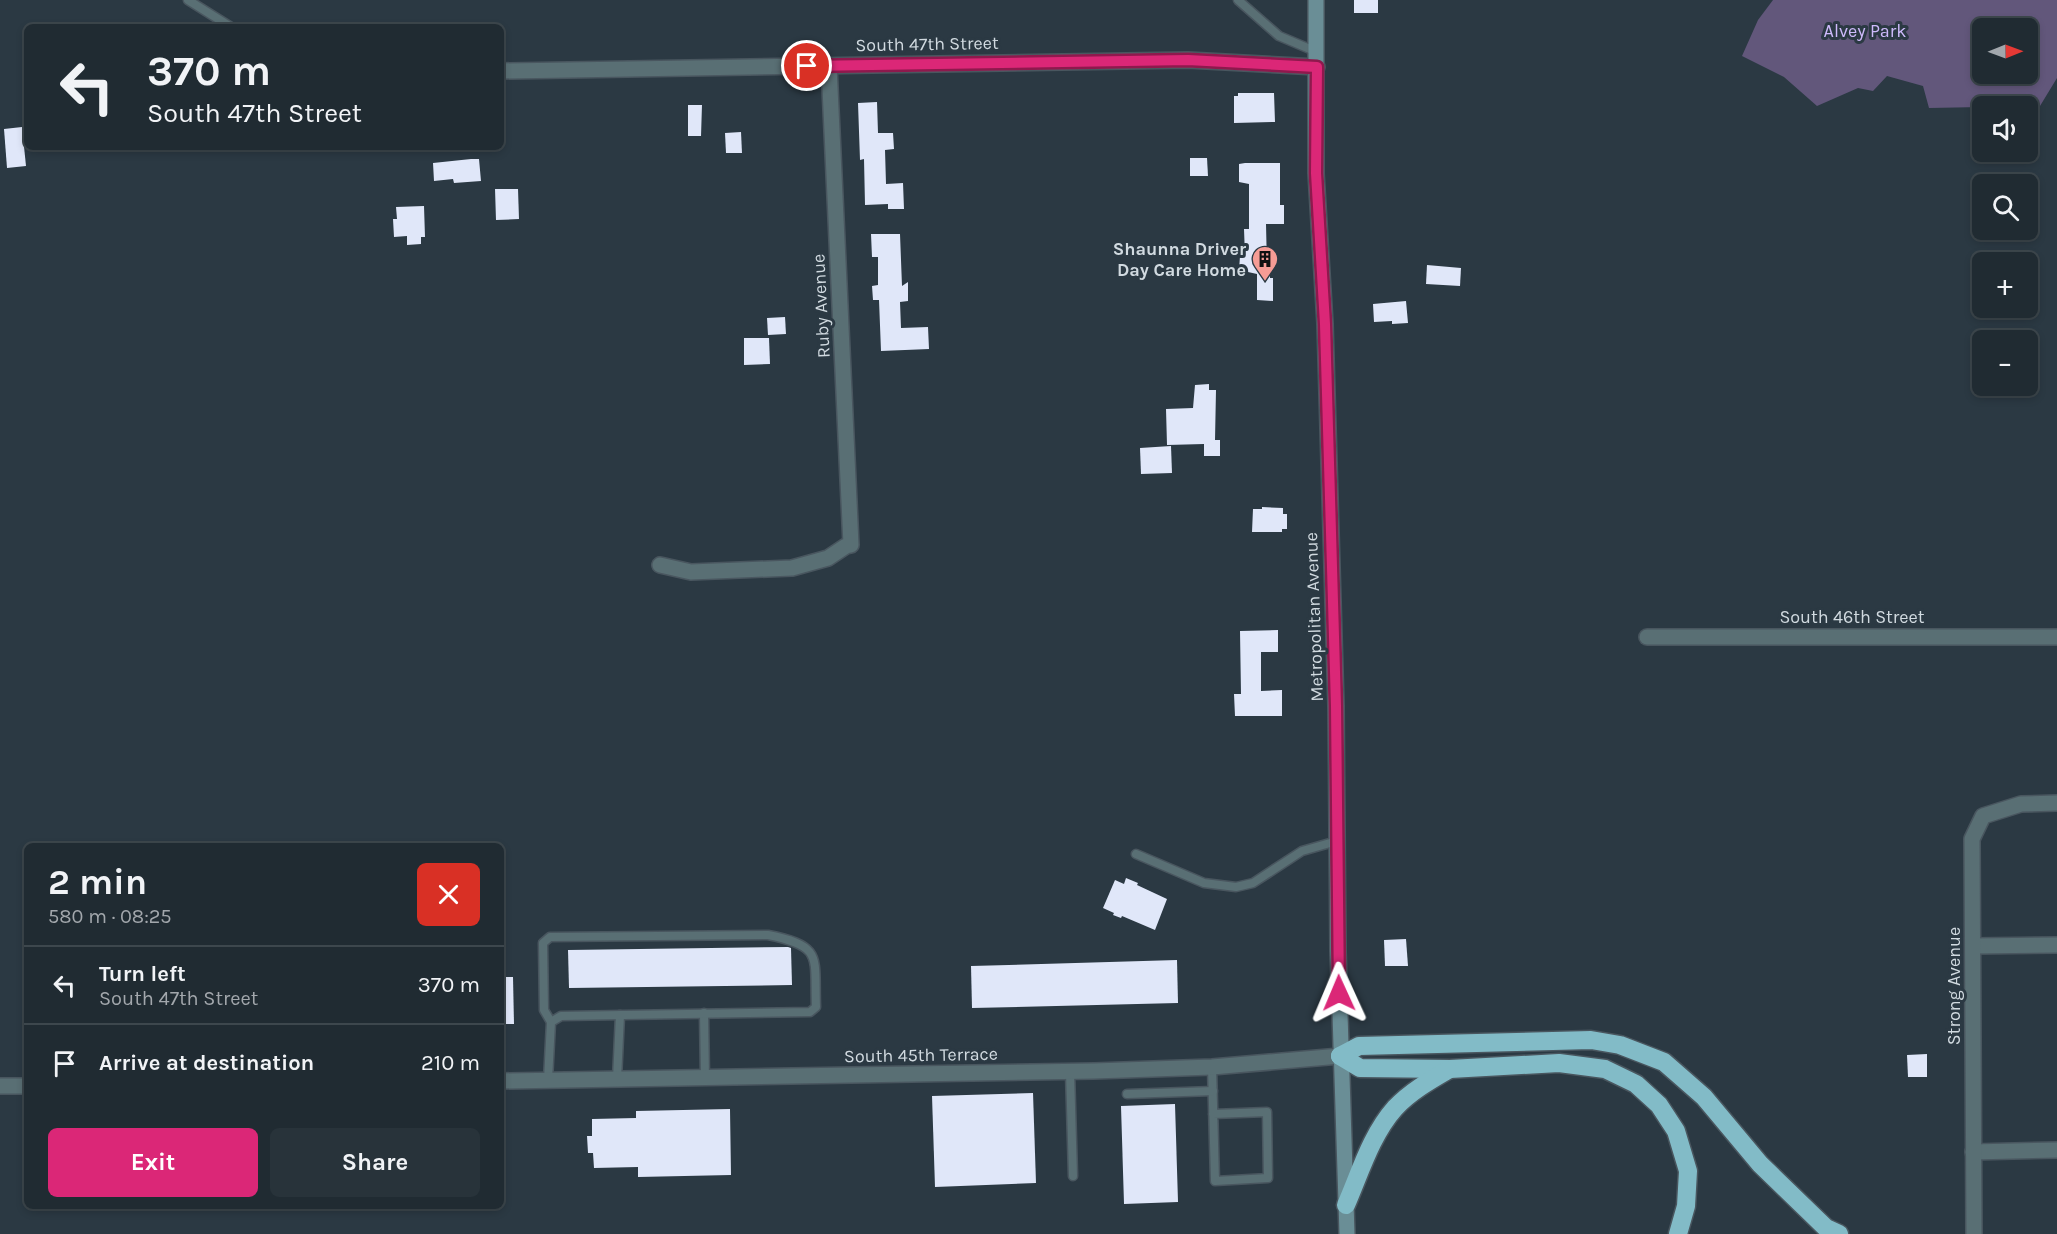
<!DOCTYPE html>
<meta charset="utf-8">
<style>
body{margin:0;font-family:Karla,sans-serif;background:#28333a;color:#f1f3f6;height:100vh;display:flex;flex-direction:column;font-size:22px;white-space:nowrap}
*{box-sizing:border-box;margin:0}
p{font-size:20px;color:#a2a7ac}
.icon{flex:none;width:33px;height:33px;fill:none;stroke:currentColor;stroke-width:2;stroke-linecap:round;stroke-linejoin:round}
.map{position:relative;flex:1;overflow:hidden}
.details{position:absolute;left:24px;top:843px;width:480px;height:366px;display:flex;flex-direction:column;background:#202b32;border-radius:9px;box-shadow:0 3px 9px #0003,0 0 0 2px #3d474d}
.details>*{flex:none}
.hud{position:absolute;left:24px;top:24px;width:480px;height:126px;border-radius:9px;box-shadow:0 3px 9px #0003,0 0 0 2px #3d474d;background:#202b32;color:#f1f3f6;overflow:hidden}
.needle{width:39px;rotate:89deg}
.buttons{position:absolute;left:1972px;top:18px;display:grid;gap:12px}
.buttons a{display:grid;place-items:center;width:66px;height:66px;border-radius:9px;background:#202b32;box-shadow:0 3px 9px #0003,0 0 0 2px #3d474d;font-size:30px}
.pin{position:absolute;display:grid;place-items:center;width:51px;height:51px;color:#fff;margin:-26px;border:3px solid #fff;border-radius:50%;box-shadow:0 2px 6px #0007}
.me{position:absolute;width:66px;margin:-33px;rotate:359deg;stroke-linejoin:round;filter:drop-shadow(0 0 4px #0008)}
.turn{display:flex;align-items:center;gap:21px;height:126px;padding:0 24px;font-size:27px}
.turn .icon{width:78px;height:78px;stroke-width:2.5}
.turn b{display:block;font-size:42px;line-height:51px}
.round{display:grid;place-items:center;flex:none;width:63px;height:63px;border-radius:9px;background:#28333a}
.overview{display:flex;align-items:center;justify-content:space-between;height:102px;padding:0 24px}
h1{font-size:36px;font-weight:700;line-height:45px}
.button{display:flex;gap:12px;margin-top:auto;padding:12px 24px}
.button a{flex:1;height:69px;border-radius:9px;background:#db2777;color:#fff;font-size:24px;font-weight:700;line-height:69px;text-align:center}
.button a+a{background:#28333a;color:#f1f3f6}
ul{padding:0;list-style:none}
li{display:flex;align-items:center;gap:18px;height:78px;padding:0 24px;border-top:2px solid #3d474d}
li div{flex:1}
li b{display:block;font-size:22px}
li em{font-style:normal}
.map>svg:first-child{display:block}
</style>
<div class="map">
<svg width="2057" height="1234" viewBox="0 0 2057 1234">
<rect width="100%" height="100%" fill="#2b3943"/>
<!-- green -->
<path fill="#62577b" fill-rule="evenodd" d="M1773,0H2057V78L2040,106L1929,108L1923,86L1887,76L1873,91L1858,88L1817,106L1784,77L1742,56L1758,20ZM1983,28H2028V74H1983Z"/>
<!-- building -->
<g fill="#e0e7f9">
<rect x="1354" y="0" width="24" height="13"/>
<polygon points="1238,93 1274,93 1275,122 1234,123 1234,96 1238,96"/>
<polygon points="877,102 878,133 893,133 894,149 885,150 886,184 903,183 904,209 888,209 888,204 865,205 864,159 860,160 858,103"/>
<polygon points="688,105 702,105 701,136 688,136"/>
<polygon points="22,127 26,166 7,168 4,129"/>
<polygon points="741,132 742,153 726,153 725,133"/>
<polygon points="1190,158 1207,158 1208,176 1190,176"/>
<polygon points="471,159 479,159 481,181 454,183 453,179 434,181 433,163"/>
<polygon points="1245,163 1280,163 1280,205 1284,205 1284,224 1266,224 1267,267 1270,267 1270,278 1273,278 1273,301 1257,300 1257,274 1239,270 1240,256 1245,256 1244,229 1249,229 1249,184 1239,182 1239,164"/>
<polygon points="495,189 518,189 519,219 496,220"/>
<polygon points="424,206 425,237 421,237 421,244 407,245 407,236 394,237 393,219 397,219 396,207"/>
<polygon points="871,234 900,234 902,286 908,282 908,301 900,302 901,328 928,327 929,349 881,351 879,300 873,300 872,286 878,285 878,257 872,257"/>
<polygon points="1427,265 1461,268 1460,286 1426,284"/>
<polygon points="1406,301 1408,323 1392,324 1392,321 1374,322 1373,304"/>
<polygon points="785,317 786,334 768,335 767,318"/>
<polygon points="744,338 769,338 770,364 744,365"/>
<polygon points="1209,384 1209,390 1216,390 1215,440 1220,440 1220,456 1204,456 1204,444 1167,445 1166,409 1193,408 1195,385"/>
<polygon points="1171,446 1172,473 1141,474 1140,448"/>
<polygon points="1262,507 1283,508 1283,514 1287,514 1287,529 1282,529 1282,532 1252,532 1253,509 1262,509"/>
<polygon points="1278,630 1278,652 1261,652 1261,691 1282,690 1282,716 1235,716 1234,694 1241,694 1240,631"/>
<polygon points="1126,878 1138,883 1137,885 1167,899 1155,930 1122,916 1121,918 1113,915 1114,913 1103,908 1115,880 1124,884"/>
<polygon points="1406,939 1408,966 1385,966 1384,940"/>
<polygon points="788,947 791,948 792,985 569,988 568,950"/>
<polygon points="1177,960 1178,1003 972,1008 971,966"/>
<polygon points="501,977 513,977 514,1024 501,1024"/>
<polygon points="1927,1054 1927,1077 1908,1077 1907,1055"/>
<polygon points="1033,1093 1036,1183 935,1187 932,1096"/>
<polygon points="1175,1104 1178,1202 1124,1204 1121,1106"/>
<polygon points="730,1109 731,1175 638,1177 638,1167 594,1168 593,1153 588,1153 587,1136 592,1136 592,1119 636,1118 636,1111"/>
</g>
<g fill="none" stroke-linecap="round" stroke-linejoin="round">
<!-- service casing -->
<g stroke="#49565f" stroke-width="11">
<g id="service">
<polyline points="188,0 231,27"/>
<polyline points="1238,0 1279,36 1317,52"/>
<polyline points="1136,854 1204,883 1236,887 1253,883 1302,851 1337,841"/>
<polyline points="704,1013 705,1078"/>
<polyline points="1212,1067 1215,1181 1268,1178 1267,1112 1213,1114"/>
<polyline points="1070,1072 1073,1176"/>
<polyline points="617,1079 620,1015"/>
<path d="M548,1080L551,1022L561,1016L810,1012L816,1007C814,957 824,946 768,935L550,937L543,943L544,1010L551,1022"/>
<polyline points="1127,1094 1213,1091"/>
</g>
</g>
<!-- minor casing -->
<g stroke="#49565f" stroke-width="18">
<g id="minor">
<polyline points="501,71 1188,60 1317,67"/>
<polyline points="660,565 691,572 792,568 828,558 846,546 851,545 829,66"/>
<polyline points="1647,637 2057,637"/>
<polyline points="1974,946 2057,945"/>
<polyline points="501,1081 1094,1071 1212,1067 1340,1056"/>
<polyline points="0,1086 27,1086"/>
<polyline points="1973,1152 2057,1150"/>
<polyline points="1974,1234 1972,839 1983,816 2021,804 2057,803"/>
</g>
</g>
<!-- secondary casing -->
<g stroke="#49565f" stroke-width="18">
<polyline id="secondary" points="1316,0 1316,173 1325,324 1336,706 1338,951 1347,1234"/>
</g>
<!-- motorway casing -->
<g stroke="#49565f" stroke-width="21">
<g id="motorway">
<polyline points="1340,1056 1359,1046 1591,1040 1620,1045 1664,1062 1704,1097 1760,1164 1826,1228 1839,1234"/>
<polyline points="1340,1056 1360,1068 1450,1069 1559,1063 1605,1069 1636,1084 1659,1105 1676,1131 1688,1171 1686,1206 1678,1234"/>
<path d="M1346,1205C1360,1173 1371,1135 1395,1108C1410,1092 1429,1081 1448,1070"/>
</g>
</g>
<!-- service -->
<use href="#service" stroke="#596f74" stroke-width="8"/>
<!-- minor -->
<use href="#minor" stroke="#596f74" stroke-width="15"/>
<!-- secondary -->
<use href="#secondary" stroke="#6a8e96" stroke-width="15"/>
<!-- motorway -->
<use href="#motorway" stroke="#82bbc7" stroke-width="18"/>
</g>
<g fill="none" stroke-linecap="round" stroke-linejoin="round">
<!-- route casing -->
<g stroke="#8e194d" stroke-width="15">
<polyline id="route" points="807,66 1188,60 1317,67 1316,173 1325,324 1336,706 1339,993"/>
</g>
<!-- route -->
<use href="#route" stroke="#db2777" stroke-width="10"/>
</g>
<!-- icons -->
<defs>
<g id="building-pin" transform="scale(1.35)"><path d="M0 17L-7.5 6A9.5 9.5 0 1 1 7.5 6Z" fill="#f59c95" stroke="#2b3943"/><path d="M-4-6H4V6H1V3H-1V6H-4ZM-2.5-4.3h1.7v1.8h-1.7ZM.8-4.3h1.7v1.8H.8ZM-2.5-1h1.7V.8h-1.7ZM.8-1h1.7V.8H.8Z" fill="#111"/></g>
</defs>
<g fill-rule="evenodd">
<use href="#building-pin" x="1265" y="259"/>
</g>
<g text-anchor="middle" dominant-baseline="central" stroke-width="6" stroke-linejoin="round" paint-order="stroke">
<!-- park labels -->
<g font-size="18" fill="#cebafb" stroke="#2b3943">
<text x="1865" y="31">Alvey Park</text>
</g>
<!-- street labels -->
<g font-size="18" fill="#d1dae0" stroke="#2b3943">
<text transform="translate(927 44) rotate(-1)">South 47th Street</text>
<text transform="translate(821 306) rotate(-93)">Ruby Avenue</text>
<text transform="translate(1314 617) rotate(-92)">Metropolitan Avenue</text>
<text x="1852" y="617">South 46th Street</text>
<text transform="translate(1954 986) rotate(-90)">Strong Avenue</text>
<text transform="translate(921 1055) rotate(-1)">South 45th Terrace</text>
</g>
<!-- poi labels -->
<g font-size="18" font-weight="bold" fill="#d1dae0" stroke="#2b3943" text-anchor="end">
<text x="1246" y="249">Shaunna Driver<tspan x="1246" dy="21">Day Care Home</tspan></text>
</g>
</g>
</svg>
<div class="buttons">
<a><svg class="needle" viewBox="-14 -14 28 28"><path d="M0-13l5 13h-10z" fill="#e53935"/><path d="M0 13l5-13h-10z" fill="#a2a7ac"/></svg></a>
<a><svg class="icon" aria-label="sound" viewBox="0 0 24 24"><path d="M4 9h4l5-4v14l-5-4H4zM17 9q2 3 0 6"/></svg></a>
<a><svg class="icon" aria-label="search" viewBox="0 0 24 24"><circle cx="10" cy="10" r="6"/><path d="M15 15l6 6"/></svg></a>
<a>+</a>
<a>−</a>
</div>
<div class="pin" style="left:807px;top:66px;background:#d93025"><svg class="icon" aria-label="arrive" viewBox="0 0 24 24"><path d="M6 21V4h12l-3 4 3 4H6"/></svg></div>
<svg class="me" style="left:1339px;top:993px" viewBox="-20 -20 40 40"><path d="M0-17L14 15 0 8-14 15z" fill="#db2777" stroke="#fff" stroke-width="4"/></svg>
<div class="hud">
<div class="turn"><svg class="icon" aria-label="left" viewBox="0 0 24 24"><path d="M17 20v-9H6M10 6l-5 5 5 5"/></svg><div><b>370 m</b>South 47th Street</div></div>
</div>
<section class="details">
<div class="overview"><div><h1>2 min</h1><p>580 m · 08:25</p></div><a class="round" style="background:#d93025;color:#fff"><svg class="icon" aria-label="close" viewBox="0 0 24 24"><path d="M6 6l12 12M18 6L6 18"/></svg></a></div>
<ul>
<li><svg class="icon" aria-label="left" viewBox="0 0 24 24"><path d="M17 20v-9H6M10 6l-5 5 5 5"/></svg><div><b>Turn left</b><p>South 47th Street</p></div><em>370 m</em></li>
<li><svg class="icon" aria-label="arrive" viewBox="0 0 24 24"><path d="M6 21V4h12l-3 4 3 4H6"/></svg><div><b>Arrive at destination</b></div><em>210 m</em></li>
</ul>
<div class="button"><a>Exit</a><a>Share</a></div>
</section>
</div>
